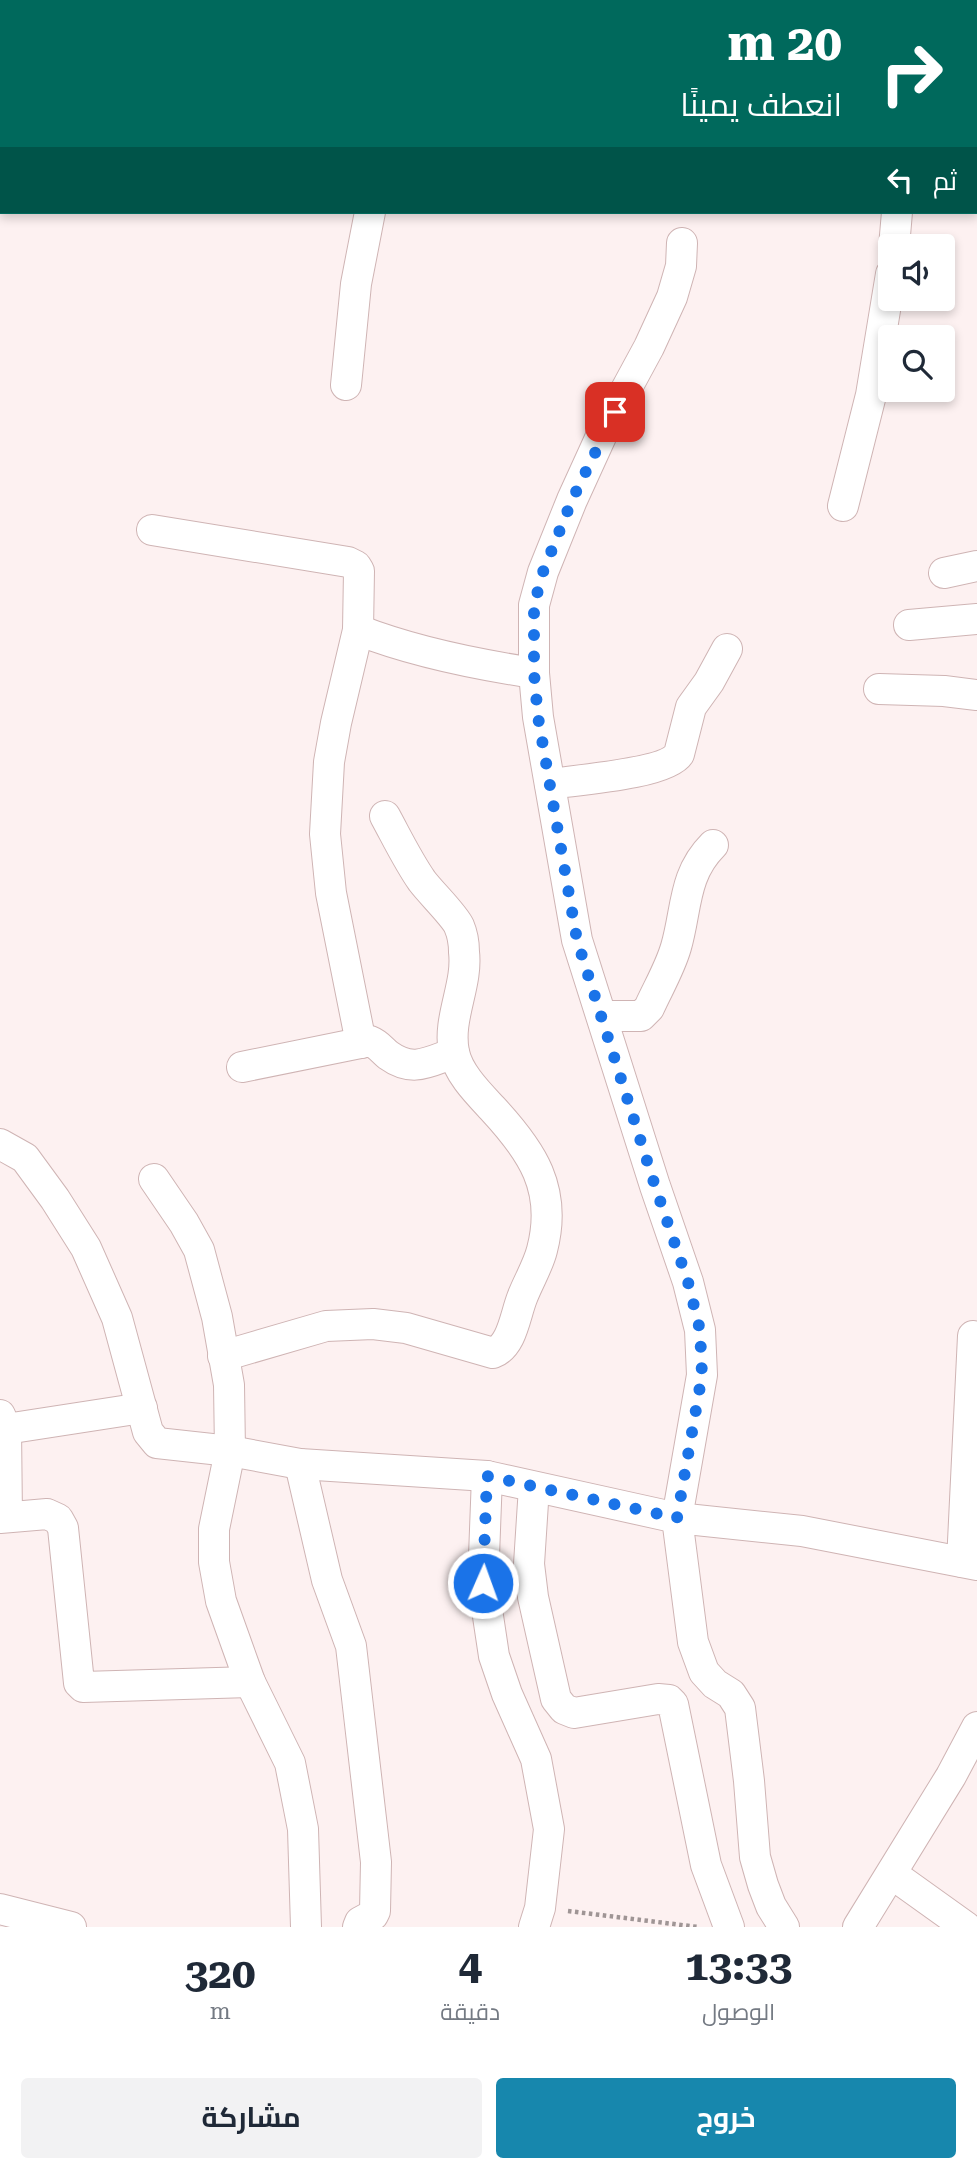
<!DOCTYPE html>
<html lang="ar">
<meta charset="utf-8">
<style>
body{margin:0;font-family:"Roboto Serif",Cairo,serif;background:#f2f2f3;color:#1f2937;direction:rtl;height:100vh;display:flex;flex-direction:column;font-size:26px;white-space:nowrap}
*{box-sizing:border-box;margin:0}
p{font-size:23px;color:#747a83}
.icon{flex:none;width:38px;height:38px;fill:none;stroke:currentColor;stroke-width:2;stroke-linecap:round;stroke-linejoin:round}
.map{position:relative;height:1927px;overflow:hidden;direction:ltr}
.drawer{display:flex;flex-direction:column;background:#fff;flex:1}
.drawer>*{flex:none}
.hud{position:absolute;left:0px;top:0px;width:978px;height:214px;box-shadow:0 4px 10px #0003;direction:rtl;background:#00695c;color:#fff;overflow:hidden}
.fabs{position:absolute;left:878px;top:234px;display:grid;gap:14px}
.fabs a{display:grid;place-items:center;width:77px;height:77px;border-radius:7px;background:#fff;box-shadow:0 4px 10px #0003;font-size:35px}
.pin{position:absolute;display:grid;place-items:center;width:60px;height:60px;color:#fff;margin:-30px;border-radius:14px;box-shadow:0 4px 10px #0006}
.me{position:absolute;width:77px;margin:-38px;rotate:2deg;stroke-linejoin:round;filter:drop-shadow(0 0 5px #0008)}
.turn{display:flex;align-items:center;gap:24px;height:147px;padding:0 21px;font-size:32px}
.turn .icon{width:91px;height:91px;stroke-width:2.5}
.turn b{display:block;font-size:49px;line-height:60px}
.then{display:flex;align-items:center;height:66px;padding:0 21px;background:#0003;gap:14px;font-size:26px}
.eta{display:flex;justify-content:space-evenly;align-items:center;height:119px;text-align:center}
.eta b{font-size:42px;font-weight:700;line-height:49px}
.action{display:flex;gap:14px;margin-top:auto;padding:14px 21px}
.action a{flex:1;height:80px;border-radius:7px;background:#1787ad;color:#fff;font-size:28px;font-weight:700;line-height:80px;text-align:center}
.action a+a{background:#f2f2f3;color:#1f2937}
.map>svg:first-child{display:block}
</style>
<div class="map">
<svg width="977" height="1927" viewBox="0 0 977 1927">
<rect width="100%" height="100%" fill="#fdf1f1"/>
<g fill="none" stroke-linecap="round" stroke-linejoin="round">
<!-- minor casing -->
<g stroke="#cfb4b4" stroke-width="32">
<g id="minor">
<polyline points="555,0 556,2"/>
<polyline points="312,2 312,0"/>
<polyline points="448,2 449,0"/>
<polyline points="869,2 870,0"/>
<polyline points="682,243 681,266 672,297 649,347 603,432 572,500 543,572 534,605 534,673 538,717 577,940 655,1186 688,1282 700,1330 702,1375 677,1518 693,1642 704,1672 715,1684 731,1694 740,1708 749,1781 755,1857 763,1885 771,1906 784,1927"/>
<polyline points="894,247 897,212"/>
<polyline points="346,385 356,284 370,212"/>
<polyline points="843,506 871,395 891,274"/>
<polyline points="152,530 348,562 356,566 359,571 358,630 336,723 329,762 325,834 331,893 361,1043"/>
<polyline points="944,573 977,566"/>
<polyline points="909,625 977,619"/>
<path d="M358,630C414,652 474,664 534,673"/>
<polyline points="879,689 944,691 977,695"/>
<path d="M550,784C575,780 666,774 679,754L691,707L709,682L727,649"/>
<path d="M602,1016H641L649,1008C658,988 670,968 676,947C687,909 683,875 713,845"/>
<path d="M242,1067L370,1041C378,1044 382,1050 388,1055C413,1073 428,1062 454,1053"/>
<polyline points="0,1144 25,1158 55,1199 86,1248 117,1318 148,1432 157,1443 230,1451 300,1464 487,1476 677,1518 802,1531 977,1565"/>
<polyline points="154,1179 184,1223 199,1250 217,1317 229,1385 230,1451 214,1529 214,1562 221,1601 250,1682 290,1763 303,1829 306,1927"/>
<path d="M223,1356L326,1326L373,1324L406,1328L493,1353C512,1346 515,1316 522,1298C528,1282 538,1266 542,1250C558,1189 532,1151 492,1108C478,1093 458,1073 454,1052C447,1019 468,985 464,952C464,944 462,933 459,926C454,915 431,893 422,881C408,861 397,838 385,816"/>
<polyline points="0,1415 6,1429 7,1517"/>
<polyline points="6,1429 142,1408"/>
<polyline points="300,1464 327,1580 351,1646 376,1862 375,1911 373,1915 360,1922 358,1927"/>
<polyline points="487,1476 483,1583 494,1656 507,1694 536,1759 549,1829 540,1908 534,1927"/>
<polyline points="534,1487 529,1564 533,1597 556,1699 564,1709 574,1713 658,1699 669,1700 673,1704 706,1865 729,1927"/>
<polyline points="0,1518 47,1514 58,1519 63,1528 79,1683 83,1687 250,1682"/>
<polyline points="962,1562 973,1336"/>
<polyline points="892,1874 966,1927"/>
<polyline points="0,1909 71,1927"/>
<polyline points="858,1927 951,1776 977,1727"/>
</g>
</g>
<!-- path -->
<polyline stroke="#9f9595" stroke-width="4.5" stroke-dasharray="3.5 3.5" stroke-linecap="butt" points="568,1911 698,1927"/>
<!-- minor -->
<use href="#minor" stroke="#fff" stroke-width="30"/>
</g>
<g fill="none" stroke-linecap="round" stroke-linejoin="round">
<!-- route -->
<polyline stroke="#1a73e8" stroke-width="12" stroke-dasharray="0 21.6" points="483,1583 487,1476 677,1518 702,1375 700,1330 688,1282 655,1186 577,940 538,717 534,673 534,605 543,572 572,500 615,412"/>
</g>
</svg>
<div class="fabs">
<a><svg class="icon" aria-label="sound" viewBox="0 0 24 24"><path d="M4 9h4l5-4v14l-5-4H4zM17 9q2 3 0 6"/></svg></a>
<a><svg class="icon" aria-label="search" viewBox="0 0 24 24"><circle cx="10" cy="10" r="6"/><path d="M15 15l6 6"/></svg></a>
</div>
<div class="pin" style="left:615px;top:412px;background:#d93025"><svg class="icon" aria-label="arrive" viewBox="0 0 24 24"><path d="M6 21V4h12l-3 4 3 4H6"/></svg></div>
<svg class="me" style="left:483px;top:1583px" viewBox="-20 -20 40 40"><circle r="17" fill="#1a73e8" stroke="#fff" stroke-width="3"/><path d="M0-11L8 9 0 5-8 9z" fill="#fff"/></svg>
<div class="hud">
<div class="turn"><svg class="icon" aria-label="right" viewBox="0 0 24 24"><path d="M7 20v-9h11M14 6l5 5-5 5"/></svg><div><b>20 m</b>انعطف يمينًا</div></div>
<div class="then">ثم<svg class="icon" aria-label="left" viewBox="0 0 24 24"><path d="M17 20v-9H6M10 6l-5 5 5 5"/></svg></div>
</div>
</div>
<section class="drawer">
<div class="eta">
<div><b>13:33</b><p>الوصول</p></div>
<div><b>4</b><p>دقيقة</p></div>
<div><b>320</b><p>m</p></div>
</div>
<div class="action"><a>خروج</a><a>مشاركة</a></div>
</section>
